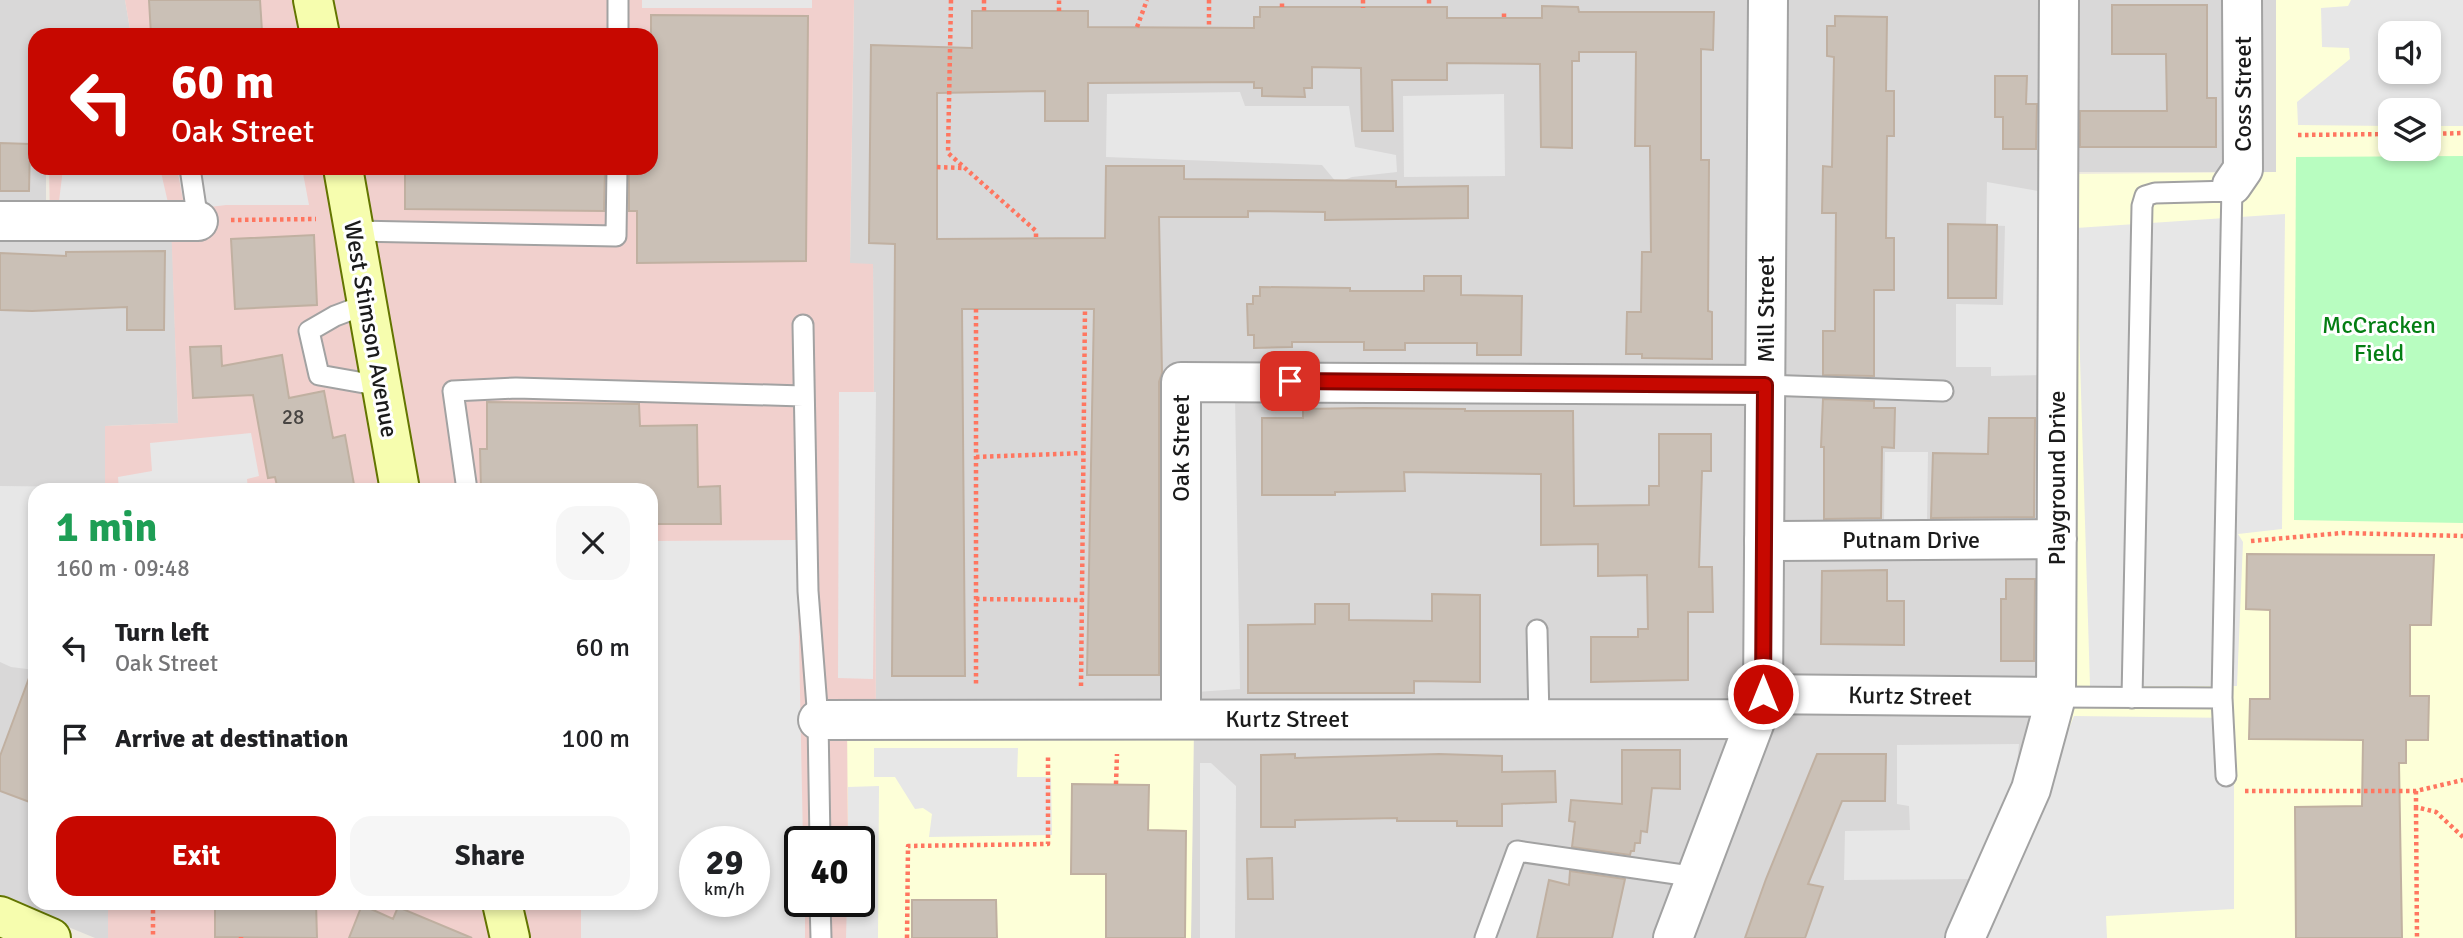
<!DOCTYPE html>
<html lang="en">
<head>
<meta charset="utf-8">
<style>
	body { margin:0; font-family:Signika,sans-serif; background:#f6f6f6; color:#202124; height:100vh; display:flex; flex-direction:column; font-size:26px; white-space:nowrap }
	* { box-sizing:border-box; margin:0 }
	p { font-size:23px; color:#757577 }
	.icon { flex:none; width:38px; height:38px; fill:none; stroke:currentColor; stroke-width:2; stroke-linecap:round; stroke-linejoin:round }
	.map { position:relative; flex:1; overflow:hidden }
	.details { position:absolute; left:28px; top:483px; width:630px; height:427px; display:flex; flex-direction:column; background:#fff; border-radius:21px; box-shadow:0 4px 10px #0003 }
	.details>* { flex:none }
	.top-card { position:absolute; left:28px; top:28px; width:630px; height:147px; border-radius:21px; box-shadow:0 4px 10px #0003; background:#c70800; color:#fff; overflow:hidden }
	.controls { position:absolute; left:2378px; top:21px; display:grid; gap:14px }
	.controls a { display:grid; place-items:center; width:63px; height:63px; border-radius:14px; background:#fff; box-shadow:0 4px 10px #0003; font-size:35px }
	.speed { position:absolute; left:679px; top:826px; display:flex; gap:14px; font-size:35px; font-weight:700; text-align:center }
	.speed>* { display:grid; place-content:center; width:91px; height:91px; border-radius:50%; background:#fff; box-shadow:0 4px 10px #0003; line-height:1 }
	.speed small { font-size:18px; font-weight:400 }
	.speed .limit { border:4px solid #111; border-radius:10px; background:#fff; color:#111 }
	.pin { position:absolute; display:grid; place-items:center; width:60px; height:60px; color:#fff; margin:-30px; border-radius:14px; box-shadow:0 4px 10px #0006 }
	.me { position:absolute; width:77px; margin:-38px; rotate:0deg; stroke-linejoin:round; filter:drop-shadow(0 0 5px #0008) }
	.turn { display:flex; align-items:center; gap:24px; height:147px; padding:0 28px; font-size:32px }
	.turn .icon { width:91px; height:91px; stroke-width:2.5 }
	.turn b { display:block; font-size:49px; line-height:60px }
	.round { display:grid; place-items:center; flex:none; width:74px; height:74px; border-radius:21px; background:#f6f6f6 }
	.head { display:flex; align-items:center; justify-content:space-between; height:119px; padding:0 28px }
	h1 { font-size:42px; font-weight:700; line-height:52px; color:#1e9e55 }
	.cta { display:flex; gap:14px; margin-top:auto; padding:14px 28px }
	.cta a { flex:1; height:80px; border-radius:21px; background:#c70800; color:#fff; font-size:28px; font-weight:700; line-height:80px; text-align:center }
	.cta a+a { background:#f6f6f6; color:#202124 }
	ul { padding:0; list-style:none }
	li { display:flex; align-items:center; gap:21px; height:91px; padding:0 28px }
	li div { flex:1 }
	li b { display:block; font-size:26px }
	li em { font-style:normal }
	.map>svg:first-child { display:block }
</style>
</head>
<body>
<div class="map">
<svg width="2463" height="938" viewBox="0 0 2463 938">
	<rect width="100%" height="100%" fill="#eeeae0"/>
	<path fill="#d9d8d8" d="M0 0H125L131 35H35V168H46V237L172 235 178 423 105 426V490H35V903H108V938H95L0 899Z
		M854 0H2276V172H2058L2056 697 1965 938H1191L1194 719H876L873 265 850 264Z"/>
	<path fill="#f1d0cd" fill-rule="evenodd" d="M125 0H854L850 263 873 264 876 719 1191 938H108V903H651V490H105V426L178 423 171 221H50L49 168H651V35H131ZM695 842H754V901H695ZM800 842H859V901H800Z"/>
	<path fill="#fdffd8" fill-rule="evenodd" d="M2276 0H2463V938H1972L2032 801 2072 174 2276 172ZM2390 33H2429V72H2390ZM2390 110H2429V149H2390Z
		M1194 719 1191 938H848L859 901V842H848L847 720Z"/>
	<path fill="#b8fdc0" d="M2463 156V523L2294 520 2296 157Z"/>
	<path fill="#e7e7e7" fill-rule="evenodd" d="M642 0H812V8H642Z
		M2351 0H2463V126H2429V110H2390V126L2298 125 2297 102 2350 59 2349 48 2322 47 2321 8 2348 6ZM2390 33H2429V72H2390Z
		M1240 92 1245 106H1349L1355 147 1396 155 1397 172 1352 177 1337 183 1322 165 1106 157 1107 94Z
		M1504 94 1505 176 1404 177 1403 96Z
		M63 168H160L169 207 58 210Z
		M177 168H302L309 205H226L185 210Z
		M1987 182 2044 192 2045 375 1991 376V367H1956V304L2003 305 2005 226 1986 225Z
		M2285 214 2282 529 2238 534 2243 542 2237 686H2090L2076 228Z
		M839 392H876L873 679 838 678Z
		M1235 396 1240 689 1196 692 1195 399Z
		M251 433 259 476 247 479 248 490H119L118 477 152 471 150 443Z
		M1885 452H1928L1927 522 1884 521Z
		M0 486 93 487V490H35V670L11 667 0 662Z
		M797 540 803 842H800V901H805V938H581V903H651V541ZM695 842H754V901H695Z
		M2074 716 2234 718V909L2106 916 2107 938H1985Z
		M2019 744 2014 796 1976 879 1844 880 1845 831 1910 830 1909 806 1897 804V745Z
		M874 748H1018L1017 777H1051L1052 835 929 837 932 814 923 808 915 809 895 777H874Z
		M1200 763H1211L1236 786 1235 938H1200Z
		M879 786 878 938H846L847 901H859V842H848V787Z"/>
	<path fill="#cac0b6" stroke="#c0b0a1" stroke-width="2" d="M149 0H260L262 31 215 35H151Z
		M2112 5H2207V98H2216V147H2080V111H2167L2166 54H2112Z
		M1542 6 1578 7 1579 12H1714L1713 50 1701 49V160H1709L1708 311 1712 312V359L1642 358V354H1626L1627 312H1641L1642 252H1651L1650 146H1635L1636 52H1579V61H1572V148L1541 147 1540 64 1447 63V80H1392L1393 131H1362L1361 68 1312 67V88H1304L1305 97 1262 96V88H1254V82L1088 83V121H1045V91L937 93V239L1105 238 1106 166H1184V179L1396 181V187L1468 186V218L1325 220V212L1248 211V217H1159L1162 373 1159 382V675H1087L1094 309H962L965 676H892L895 244 869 243 871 45 972 48V11H1088V27L1254 28V17H1260V7H1447V18H1542Z
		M651 15 808 16 806 261 637 263V211H629V168H651Z
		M1835 16 1887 17 1886 91H1894V136H1887L1886 238H1894V290H1874V376L1823 375V331H1835L1836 213H1822L1823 166 1832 167 1834 57 1827 56V26H1835Z
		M1995 76H2027L2026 104H2037L2036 149H2003V117H1995Z
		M0 143 30 144 29 191H0Z
		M405 168H605L604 211 405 209Z
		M1948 224 1997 225 1996 298H1948Z
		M314 235 317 305 235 309 231 239Z
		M165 251 164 330H127V307L32 311 0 310V253L66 256V252Z
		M1424 276H1461V295L1522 296 1521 355H1477V343H1405V350H1364V342H1292V347L1254 348V335H1248L1247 304H1253V296H1260V287L1350 288V291H1424Z
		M221 346 222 366 282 355 289 398 324 391 333 438 345 435 355 490H278L275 477 268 478 253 395 193 398 190 347Z
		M1823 399 1874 401V408H1895L1894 448 1882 447 1881 518 1824 519V447H1821Z
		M487 402 639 404 640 426 697 425 698 487 720 486 721 524H651V490H481L480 449H487Z
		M1364 408 1465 409V411H1573L1574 506 1649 505V486H1659V434H1711V471H1702L1699 567H1712L1713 612H1688V680L1591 682V637H1638V629H1648L1647 575 1598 576V544L1541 545V474L1404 472 1405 491 1335 492V495H1262V418H1303V409Z
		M1989 418H2035L2034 517 1931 518 1933 453 1988 454Z
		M2247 554 2434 555 2431 625H2410V696H2429L2428 740H2406V763H2399L2402 938H2296L2295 807 2362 806 2363 740 2249 739 2250 699H2270V610L2246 609Z
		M1887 570V601H1904V645L1821 644 1822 571Z
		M2006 579H2035L2034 661H2001V599H2006Z
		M1432 594 1480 595V682L1414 681V693H1248V625L1315 624V604H1349V620L1432 621Z
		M32 670H35V804L0 791V756Z
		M1622 750H1680V789L1652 788 1647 832 1641 831 1640 843H1635L1634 851H1631L1630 855 1572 847 1575 822 1569 821 1571 800 1622 804Z
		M1295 754V758L1439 754 1502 756V772L1555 771 1556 802 1502 804V826H1457V821H1397V818L1295 820V827H1261V755Z
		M1817 754H1886L1885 801H1842L1808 884 1823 887 1805 938H1745L1766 879Z
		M1072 784 1149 785 1148 830 1186 831 1185 938H1106V874H1071Z
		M1272 858 1273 899H1248L1247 859Z
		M1570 871 1625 879 1612 938H1537L1549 880 1569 885Z
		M912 900H996L997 938H912Z
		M215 903H316L317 938 215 937Z
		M362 905 393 919 398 907 472 938H349Z"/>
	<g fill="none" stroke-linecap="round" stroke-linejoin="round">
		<defs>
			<path id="service" d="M618 35V0
				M190 168 198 221
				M354 231 616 236 617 168
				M367 304 335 316 309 331 319 375 381 386
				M803 325 808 591 818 720 820 842
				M1765 385 1943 391
				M467 490 453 391 516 388 803 396
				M1537 630 1539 719
				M2056 697 2222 698 2232 185
				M2132 698 2142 206 2145 196 2155 193 2232 191
				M2222 698 2226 776
				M820 901 821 938
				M1485 938 1517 851 1697 877"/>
			<path id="minor" d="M2232 185 2243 169 2242 0
				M0 221H198
				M1764 541 2057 539
				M1763 694 2056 697
				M1181 719V382L1765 385
				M818 720 1756 719
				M1965 938 2031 789 2056 697 2059 0"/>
			<path id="tertiary" d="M1673 938 1756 719 1763 694 1768 0"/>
			<path id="secondary" d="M313 0 320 35
				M343 168 400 490
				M502 903 510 938
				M0 916 51 938"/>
		</defs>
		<use href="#service" stroke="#a2a2a2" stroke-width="23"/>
		<use href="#minor" stroke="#a2a2a2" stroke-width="42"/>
		<use href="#tertiary" stroke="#a2a2a2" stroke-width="42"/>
		<use href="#secondary" stroke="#637500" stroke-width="42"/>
		<path stroke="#ff7660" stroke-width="4.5" stroke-dasharray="3.5 3.5" stroke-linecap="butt" d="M951 0 948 153 1036 231V238
			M984 0V11
			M1209 0V28
			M1363 0V8
			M1429 0V7
			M1282 7V0
			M1059 11V0
			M1504 17V11
			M1137 27 1147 0
			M2429 134 2463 133
			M2298 135 2390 134
			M937 167 964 168
			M231 220 316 219
			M976 309V686
			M976 457 1084 453
			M2251 541 2342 533 2463 536
			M976 599 1083 600
			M1081 686 1085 309
			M1116 784 1117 754
			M2245 791H2416L2463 780
			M2416 791V807L2436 812 2463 837
			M2416 807 2417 938
			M153 903V938
			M241 937V938
			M907 938 908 846 1048 844V754"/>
		<use href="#service" stroke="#fff" stroke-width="19"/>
		<use href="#minor" stroke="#fff" stroke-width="38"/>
		<use href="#tertiary" stroke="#fff" stroke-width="38"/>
		<use href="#secondary" stroke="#f6fdae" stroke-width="38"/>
	</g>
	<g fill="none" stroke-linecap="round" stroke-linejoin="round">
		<defs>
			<path id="route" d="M1290 381 1765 385 1763 694"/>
		</defs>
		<use href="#route" stroke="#810500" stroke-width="18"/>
		<use href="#route" stroke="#c70800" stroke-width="12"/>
	</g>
	<g text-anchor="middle" stroke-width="6" stroke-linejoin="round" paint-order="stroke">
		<g font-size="21" fill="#474442">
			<text x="293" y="424">28</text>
		</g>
		<g font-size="24" fill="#1b1b1b" stroke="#fff">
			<text transform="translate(2243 94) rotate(-90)" y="8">Coss Street</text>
			<text transform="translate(1766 309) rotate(-90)" y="8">Mill Street</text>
			<text transform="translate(371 329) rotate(80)" y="8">West Stimson Avenue</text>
			<text transform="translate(1181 448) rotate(-90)" y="8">Oak Street</text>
			<text transform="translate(2057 478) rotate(-90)" y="8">Playground Drive</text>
			<text x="1911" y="548">Putnam Drive</text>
			<text transform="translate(1910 696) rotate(1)" y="8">Kurtz Street</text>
			<text x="1287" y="727">Kurtz Street</text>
		</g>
		<g font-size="24" fill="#047e13" stroke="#fff">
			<text x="2379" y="333">McCracken<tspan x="2379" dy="28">Field</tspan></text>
		</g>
	</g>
</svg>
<div class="controls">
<a><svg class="icon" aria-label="sound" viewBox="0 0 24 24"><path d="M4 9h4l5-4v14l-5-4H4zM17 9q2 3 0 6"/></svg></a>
<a><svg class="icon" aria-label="layers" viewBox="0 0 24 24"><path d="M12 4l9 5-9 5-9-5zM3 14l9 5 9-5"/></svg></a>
</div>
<div class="speed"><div>29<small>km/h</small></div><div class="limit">40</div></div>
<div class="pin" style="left:1290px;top:381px;background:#d93025"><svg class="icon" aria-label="arrive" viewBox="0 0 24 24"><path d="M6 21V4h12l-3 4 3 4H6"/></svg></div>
<svg class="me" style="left:1763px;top:694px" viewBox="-20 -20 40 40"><circle r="17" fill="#c70800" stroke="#fff" stroke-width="3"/><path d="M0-11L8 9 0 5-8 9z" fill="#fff"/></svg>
<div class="top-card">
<div class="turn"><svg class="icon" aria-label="left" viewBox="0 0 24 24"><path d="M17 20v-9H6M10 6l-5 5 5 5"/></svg><div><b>60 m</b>Oak Street</div></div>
</div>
<section class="details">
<div class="head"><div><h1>1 min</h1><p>160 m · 09:48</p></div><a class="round"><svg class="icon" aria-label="close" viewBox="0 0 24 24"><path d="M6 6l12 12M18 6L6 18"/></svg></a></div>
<ul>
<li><svg class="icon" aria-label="left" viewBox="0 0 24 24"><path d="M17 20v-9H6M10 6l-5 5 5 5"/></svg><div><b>Turn left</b><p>Oak Street</p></div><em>60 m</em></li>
<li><svg class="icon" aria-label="arrive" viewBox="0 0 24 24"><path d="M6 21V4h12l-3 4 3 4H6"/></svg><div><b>Arrive at destination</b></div><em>100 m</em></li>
</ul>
<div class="cta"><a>Exit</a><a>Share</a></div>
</section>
</div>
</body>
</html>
